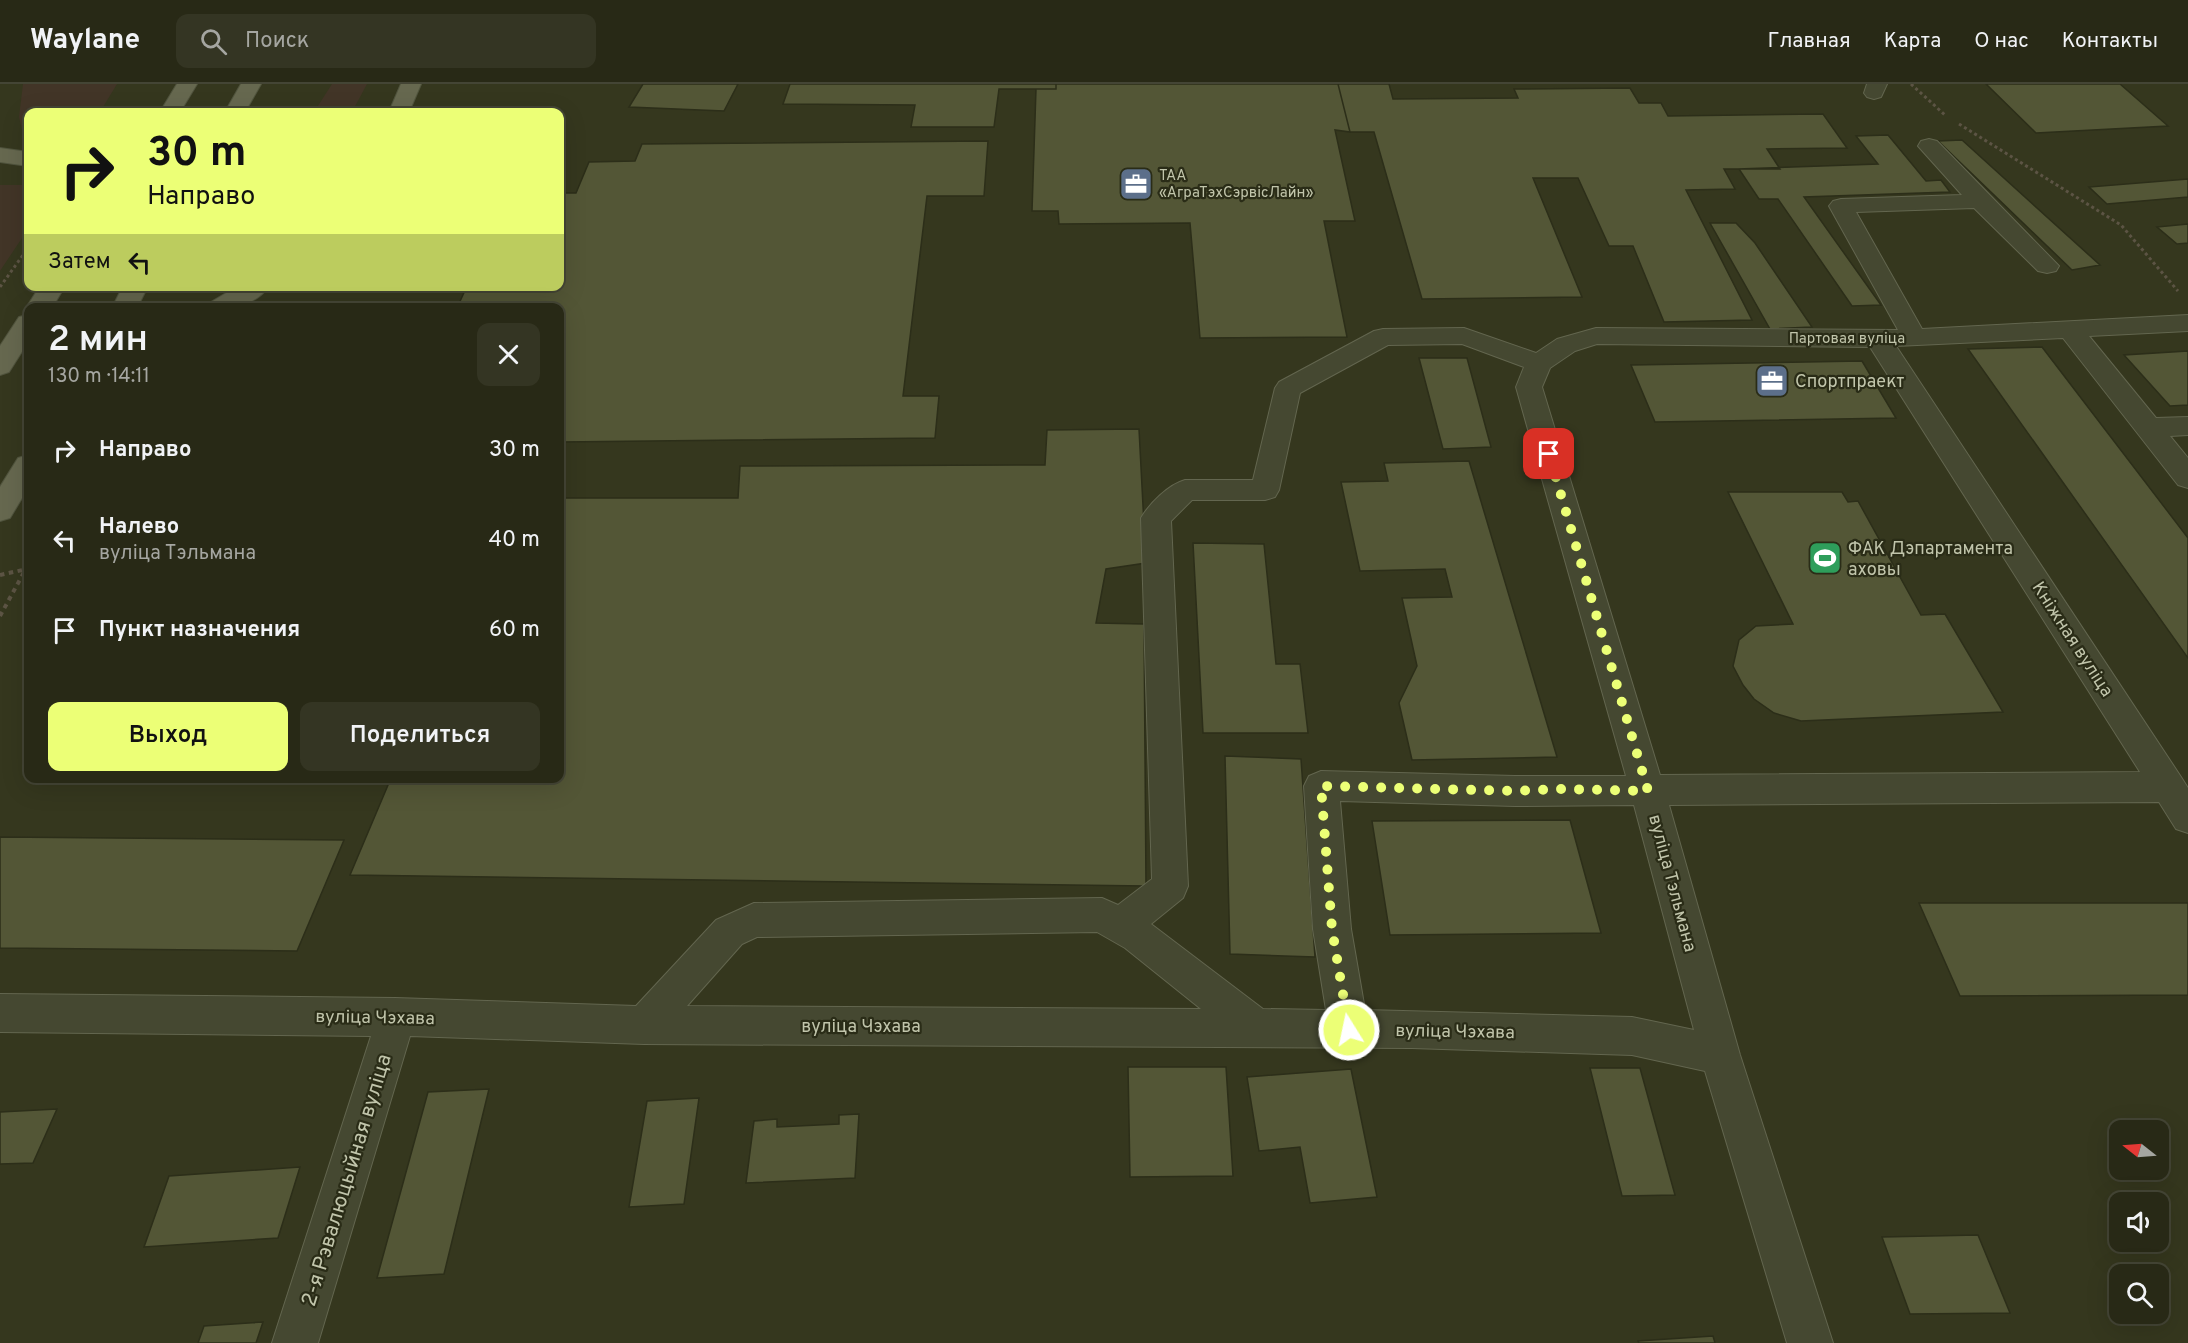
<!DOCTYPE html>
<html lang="ru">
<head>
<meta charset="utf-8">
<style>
	body { margin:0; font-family:Overpass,sans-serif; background:#343523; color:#f1f3f6; height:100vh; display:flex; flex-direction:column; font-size:22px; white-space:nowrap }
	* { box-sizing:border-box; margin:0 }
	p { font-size:20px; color:#a5a6a1 }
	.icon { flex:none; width:33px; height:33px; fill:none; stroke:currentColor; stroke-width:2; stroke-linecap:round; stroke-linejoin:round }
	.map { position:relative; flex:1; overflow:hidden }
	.panel { position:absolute; left:24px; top:219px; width:540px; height:480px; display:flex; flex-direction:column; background:#282916; border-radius:12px; box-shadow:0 6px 24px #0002,0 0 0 2px #444535 }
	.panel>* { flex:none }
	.top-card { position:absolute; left:24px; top:24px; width:540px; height:183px; border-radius:12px; box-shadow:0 6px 24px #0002,0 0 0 2px #444535; background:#ecff76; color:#111; overflow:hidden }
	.needle { width:39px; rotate:287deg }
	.fabs { position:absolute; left:2109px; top:1036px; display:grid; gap:12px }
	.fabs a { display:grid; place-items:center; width:60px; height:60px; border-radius:12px; background:#282916; box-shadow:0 6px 24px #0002,0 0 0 2px #444535; font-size:30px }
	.pin { position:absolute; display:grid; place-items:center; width:51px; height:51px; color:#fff; margin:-26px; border-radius:12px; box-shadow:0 3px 9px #0006 }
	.me { position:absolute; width:66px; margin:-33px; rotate:350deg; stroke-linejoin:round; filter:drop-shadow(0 0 4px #0008) }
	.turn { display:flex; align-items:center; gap:21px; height:126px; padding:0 24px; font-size:27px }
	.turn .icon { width:78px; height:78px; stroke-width:2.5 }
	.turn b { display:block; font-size:42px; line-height:51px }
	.then { display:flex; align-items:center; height:57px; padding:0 24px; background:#0003; gap:12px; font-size:22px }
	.round { display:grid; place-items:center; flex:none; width:63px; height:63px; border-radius:12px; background:#343523 }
	.head { display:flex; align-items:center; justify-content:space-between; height:102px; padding:0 24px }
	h1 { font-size:36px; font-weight:600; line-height:45px }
	.action { display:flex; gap:12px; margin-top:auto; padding:12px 24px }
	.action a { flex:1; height:69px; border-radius:12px; background:#ecff76; color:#111; font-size:24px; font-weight:600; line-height:69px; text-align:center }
	.action a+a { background:#343523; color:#f1f3f6 }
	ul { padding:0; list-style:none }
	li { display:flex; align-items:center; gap:18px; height:90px; padding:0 24px }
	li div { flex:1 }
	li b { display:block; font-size:22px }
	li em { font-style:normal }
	header { display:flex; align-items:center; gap:36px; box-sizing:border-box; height:84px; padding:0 30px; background:#282916; border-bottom:2px solid #444535 }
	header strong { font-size:28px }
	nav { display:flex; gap:33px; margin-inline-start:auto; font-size:21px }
	.search { width:420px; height:54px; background:#343523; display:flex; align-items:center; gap:15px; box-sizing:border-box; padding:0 21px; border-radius:12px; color:#a5a6a1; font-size:22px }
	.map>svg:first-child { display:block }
</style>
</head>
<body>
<header>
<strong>Waylane</strong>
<div class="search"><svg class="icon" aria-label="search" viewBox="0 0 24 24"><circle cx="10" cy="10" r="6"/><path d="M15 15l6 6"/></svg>Поиск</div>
<nav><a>Главная</a><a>Карта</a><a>О нас</a><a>Контакты</a></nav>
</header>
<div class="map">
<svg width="2188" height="1259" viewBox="0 0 2188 1259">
	<rect width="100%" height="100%" fill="#35371e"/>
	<path fill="#423527" d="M23 0H117L100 28H28V49L22 46 19 33Z
		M332 0H367L352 28H314Z
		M0 101H28V145L0 187Z"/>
	<path fill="#535636" stroke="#2c2e19" stroke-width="1.5" d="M643 0H738L724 27 629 23Z
		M790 0H1056V5H999L994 43H911L915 21 783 20Z
		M1056 0H1338L1350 48 1335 46 1355 137H1324L1347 253 1200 254 1190 139 1059 140 1058 127H1032L1036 5H1056Z
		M1338 0H1389L1393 15 1518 14 1514 5 1630 4 1639 19H1661L1668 32 1823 30 1847 64 1767 65 1780 85H1724L1735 105 1686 106 1752 236 1664 238 1633 162H1609L1578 94H1533L1582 213 1422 215 1374 48H1350Z
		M1986 0H2120L2168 42 2036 49Z
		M1888 51 1926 97 1941 96 1950 108 1804 113 1881 221 1852 222 1778 115H1759L1739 85 1878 80 1856 52Z
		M1962 56 2100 181 2072 186 1938 57Z
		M988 57 984 112H927L903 312H939L935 354 560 358V224H457L467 202H560V109H576L589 78 635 77 642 60Z
		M2188 95V113L2107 120 2089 103Z
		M1710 139H1736L1755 159 1812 243 1770 245Z
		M2188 140V159L2177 160 2157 143Z
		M2042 263 2188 454V574L1968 265Z
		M2188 267V321L2170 322 2124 271Z
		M1419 274H1467L1491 363 1443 365Z
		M1862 277 1896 334 1655 338 1631 281Z
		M1139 345 1146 479 1106 485 1096 539 1144 540 1146 802 350 791 391 694H560V414H738L740 382 1045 381 1047 346Z
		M1469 377 1557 673 1412 676 1399 619 1417 582 1402 514 1452 513 1445 485 1360 487 1341 398 1388 397 1384 379Z
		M1728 408H1842L1848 418 1858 417 1921 531 1945 530 2003 628 1801 637 1774 629 1754 615 1743 601 1733 582 1739 556 1756 542 1793 540Z
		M1193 459 1264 460 1276 580H1300L1308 649H1203Z
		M1225 672 1301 675 1315 873 1230 870Z
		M1570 736 1601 849 1390 851 1372 737Z
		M0 753 344 756 297 867 0 864Z
		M1919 819H2188V911L1960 912Z
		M1128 983H1226L1233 1092 1130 1093Z
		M1590 984H1640L1675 1111 1622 1112Z
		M1351 985 1377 1113 1310 1119 1300 1063 1259 1067 1247 993Z
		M489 1005 444 1190 377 1194 428 1008Z
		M699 1014 684 1120 629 1123 647 1017Z
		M57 1025 33 1079 0 1080V1028Z
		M859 1030 855 1094 746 1099 754 1037 777 1035V1043L839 1040V1031Z
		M300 1083 278 1154 144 1163 169 1092Z
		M1978 1151 2010 1229 1910 1230 1882 1153Z
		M263 1238 256 1259H198L204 1242Z
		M1713 1252 1715 1259H1639L1638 1257Z"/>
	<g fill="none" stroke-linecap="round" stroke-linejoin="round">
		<defs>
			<path id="minor" d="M1867 0H1887L1881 13 1874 15 1867 13 1864 9Z
				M1929 55 1937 57 2059 182 2056 187 2047 189 2038 187 1974 124 1856 128 1922 245 2188 231V247L2089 252 2156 334 2188 333V351L2170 352 2188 374V404L2178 401 2063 254 1896 262 2181 693 2188 704V749L2176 745 2159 718 1669 721 1740 971 1833 1259H1787L1705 987 1632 971 1412 964 644 960 410 952 318 1259H272L371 952 0 948V910L395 914 636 922 716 836 754 819 1102 814 1118 821 1152 795 1141 434C1150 419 1168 401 1185 396H1253L1275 304 1279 298 1374 247 1383 245 1464 244 1536 269 1557 255 1596 244 1898 246 1829 122 1833 117 1841 115 1962 111 1918 62 1921 57ZM1462 260 1524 283 1516 303 1626 692H1515L1321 687 1309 692 1304 702 1313 845 1326 926 1263 925 1151 840 1183 814 1188 802 1171 437 1192 416H1265L1275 413 1279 406 1300 309 1388 261ZM1597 260 1870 263 2140 688 1660 691 1542 303 1550 284 1575 267ZM1340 717 1515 722 1634 721 1694 946 1632 933 1365 926 1351 845ZM1097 848 1125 864 1201 925 687 922 742 860 757 853Z"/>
			<path id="major" d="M177 0H197L180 28H160Z
				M241 0H261L245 28H225Z
				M401 0H421L409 28H389Z
				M0 64 28 68V82L0 78Z
				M40 202H65L52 224H28V227L26 224Z
				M123 202H148L137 224H112Z
				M238 202H269C255 223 230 224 208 224L211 218Z
				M28 231V258L9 288 0 291V262L19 233Z
				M28 371V404L10 434 0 437V403L18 374Z"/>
		</defs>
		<use href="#minor" stroke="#63664f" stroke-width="2"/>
		<use href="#major" stroke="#51543e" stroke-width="2"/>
		<path stroke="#5c5444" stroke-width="3" stroke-dasharray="3 3" stroke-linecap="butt" d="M1911 0 1945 31
			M1959 40 2121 141 2178 207
			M0 203 28 164"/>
		<path stroke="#5c5444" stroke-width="4" stroke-dasharray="4.5 4.5" stroke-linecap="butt" d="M0 491 27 485
			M0 532 28 481"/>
		<use href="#minor" fill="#454831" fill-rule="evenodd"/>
		<use href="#major" fill="#66684f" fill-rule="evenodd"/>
	</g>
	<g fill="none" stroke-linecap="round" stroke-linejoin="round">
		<path stroke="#ecff76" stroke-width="10" stroke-dasharray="0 18" d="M1349 946 1332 845 1321 702 1515 707 1562 705 1648 707 1549 370"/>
	</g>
	<defs>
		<symbol id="office-square" viewBox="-11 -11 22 22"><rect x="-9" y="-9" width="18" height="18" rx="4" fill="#5c6f8a" stroke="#2a2c17"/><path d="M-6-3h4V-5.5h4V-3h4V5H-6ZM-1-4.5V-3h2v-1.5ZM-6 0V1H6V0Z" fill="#fff"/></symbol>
		<symbol id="stadium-square" viewBox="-11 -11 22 22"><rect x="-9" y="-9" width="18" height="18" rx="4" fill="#2e9e5b" stroke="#2a2c17"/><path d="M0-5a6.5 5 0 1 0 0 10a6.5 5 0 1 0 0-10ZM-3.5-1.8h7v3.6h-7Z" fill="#fff"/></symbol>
	</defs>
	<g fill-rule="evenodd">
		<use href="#office-square" x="1117" y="81" width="38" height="38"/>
		<use href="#office-square" x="1753" y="278" width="38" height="38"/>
		<use href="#stadium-square" x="1806" y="455" width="38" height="38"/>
	</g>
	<g text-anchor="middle" stroke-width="4.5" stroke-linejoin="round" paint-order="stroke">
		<g font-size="15" fill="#c1c5ab" stroke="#2a2c17" text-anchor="start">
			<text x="1159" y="96">ТАА<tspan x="1159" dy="17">«АграТэхСэрвісЛайн»</tspan></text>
		</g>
		<g font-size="15" fill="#c1c5ab" stroke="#2a2c17">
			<text x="1847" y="259">Партовая вуліца</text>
		</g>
		<g font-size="18" fill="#c1c5ab" stroke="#2a2c17" text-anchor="start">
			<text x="1795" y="303">Спортпраект</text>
			<text x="1848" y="470">ФАК Дэпартамента<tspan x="1848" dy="21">аховы</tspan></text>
		</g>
		<g font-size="18" fill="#c1c5ab" stroke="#2a2c17">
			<text transform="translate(2073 555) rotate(57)" y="6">Кніжная вуліца</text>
			<text transform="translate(1673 799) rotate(75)" y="6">вуліца Тэльмана</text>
			<text transform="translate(375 933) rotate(1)" y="6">вуліца Чэхава</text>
			<text x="861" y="948">вуліца Чэхава</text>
			<text transform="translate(1455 947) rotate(1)" y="6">вуліца Чэхава</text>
		</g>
		<g font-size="21" fill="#c1c5ab" stroke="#2a2c17">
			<text transform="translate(346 1096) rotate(-73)" y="7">2-я Рэвалюцыйная вуліца</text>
		</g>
	</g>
</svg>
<div class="fabs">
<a><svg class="needle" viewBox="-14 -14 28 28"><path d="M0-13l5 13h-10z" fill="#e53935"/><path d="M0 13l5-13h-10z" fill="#a5a6a1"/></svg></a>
<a><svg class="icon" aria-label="sound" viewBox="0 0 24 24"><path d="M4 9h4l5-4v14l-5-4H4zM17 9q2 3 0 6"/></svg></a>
<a><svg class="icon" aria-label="search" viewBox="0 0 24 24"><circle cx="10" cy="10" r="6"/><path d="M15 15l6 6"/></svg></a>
</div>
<div class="pin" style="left:1549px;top:370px;background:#d93025"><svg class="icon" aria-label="arrive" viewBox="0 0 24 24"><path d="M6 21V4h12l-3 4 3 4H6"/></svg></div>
<svg class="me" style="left:1349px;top:946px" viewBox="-20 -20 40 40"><circle r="17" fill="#ecff76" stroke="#fff" stroke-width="3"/><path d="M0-11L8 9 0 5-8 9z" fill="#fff"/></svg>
<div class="top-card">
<div class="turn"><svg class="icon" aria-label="right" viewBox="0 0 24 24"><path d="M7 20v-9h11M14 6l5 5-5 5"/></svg><div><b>30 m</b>Направо</div></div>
<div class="then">Затем<svg class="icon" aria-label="left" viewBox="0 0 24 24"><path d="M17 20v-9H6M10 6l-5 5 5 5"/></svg></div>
</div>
<section class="panel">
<div class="head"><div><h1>2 мин</h1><p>130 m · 14:11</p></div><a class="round"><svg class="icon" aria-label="close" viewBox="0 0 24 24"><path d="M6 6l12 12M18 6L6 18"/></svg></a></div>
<ul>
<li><svg class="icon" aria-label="right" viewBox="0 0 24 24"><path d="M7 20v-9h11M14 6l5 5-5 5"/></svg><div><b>Направо</b></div><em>30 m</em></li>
<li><svg class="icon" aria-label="left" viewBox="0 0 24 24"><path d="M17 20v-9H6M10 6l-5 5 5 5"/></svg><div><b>Налево</b><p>вуліца Тэльмана</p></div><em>40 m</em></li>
<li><svg class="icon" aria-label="arrive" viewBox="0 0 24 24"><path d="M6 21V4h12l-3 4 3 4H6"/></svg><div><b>Пункт назначения</b></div><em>60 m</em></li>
</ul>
<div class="action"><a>Выход</a><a>Поделиться</a></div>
</section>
</div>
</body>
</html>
